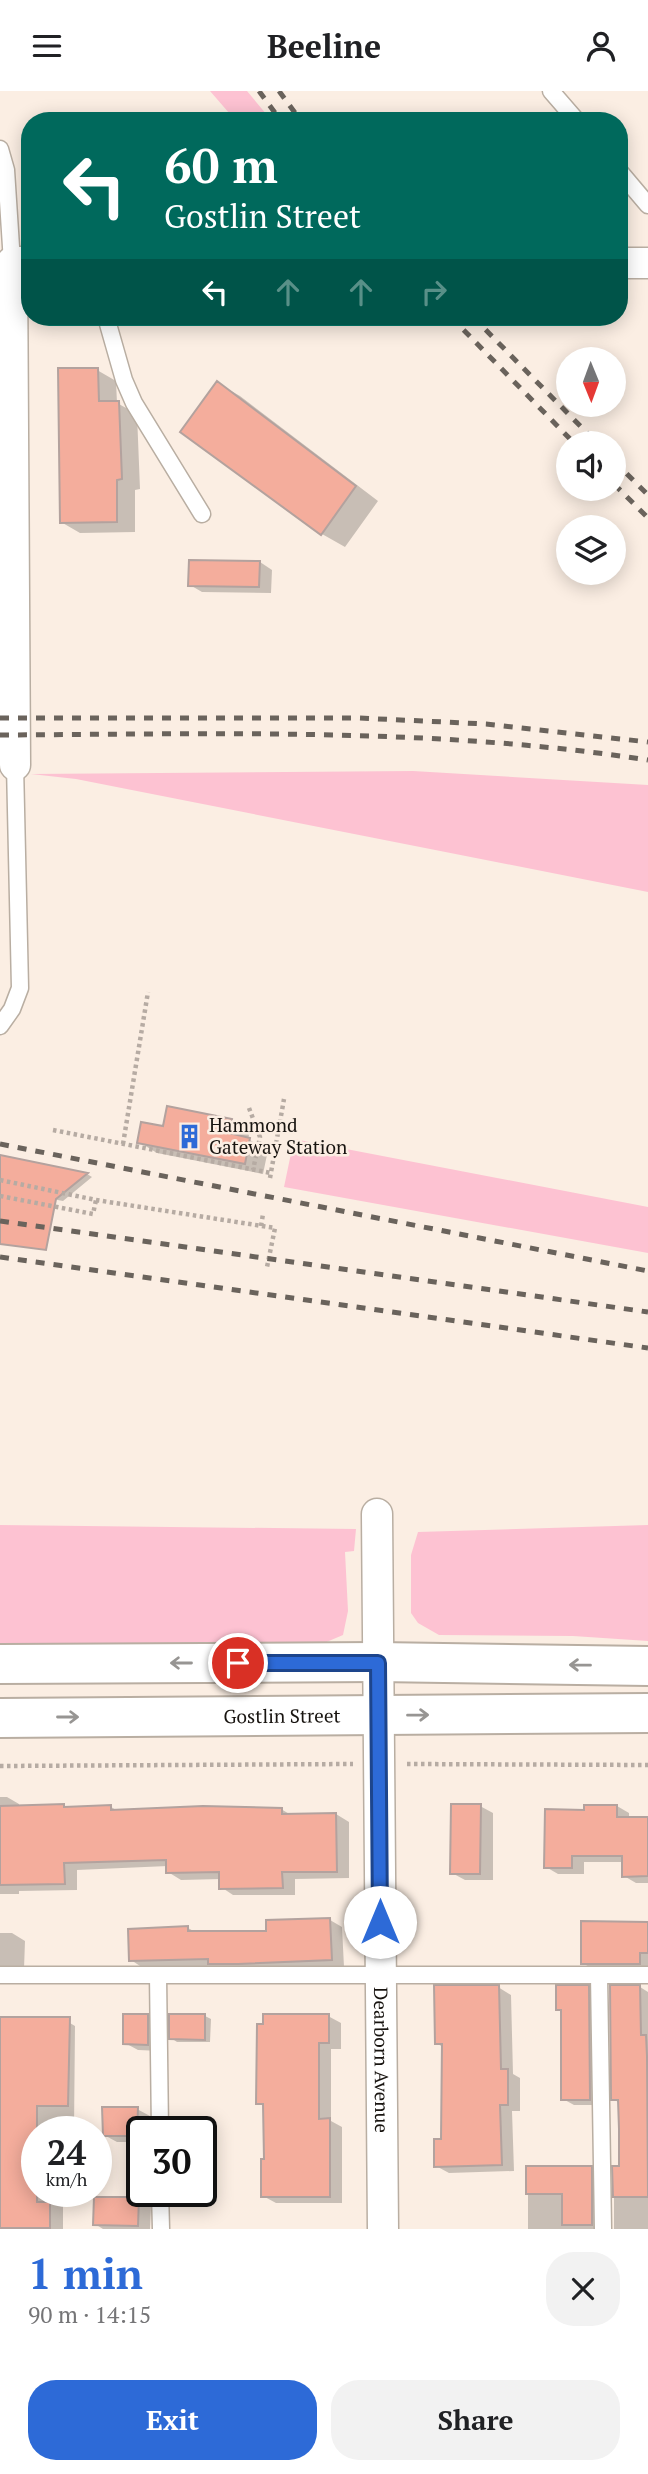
<!DOCTYPE html>
<html lang="en">
<head>
<meta charset="utf-8">
<style>
	body { margin:0; font-family:"PT Serif",serif; background:#f2f2f2; color:#202124; height:100vh; display:flex; flex-direction:column; font-size:26px; white-space:nowrap }
	* { box-sizing:border-box; margin:0 }
	p { font-size:23px; color:#757577 }
	.icon { flex:none; width:38px; height:38px; fill:none; stroke:currentColor; stroke-width:2; stroke-linecap:round; stroke-linejoin:round }
	.map { position:relative; height:2138px; overflow:hidden }
	.sheet { display:flex; flex-direction:column; background:#fff; flex:1 }
	.sheet>* { flex:none }
	.banner { position:absolute; left:21px; top:21px; width:607px; height:214px; border-radius:28px; box-shadow:0 4px 18px #0003; background:#00695c; color:#fff; overflow:hidden }
	.needle { width:46px; rotate:179deg }
	.controls { position:absolute; left:556px; top:256px; display:grid; gap:14px }
	.controls a { display:grid; place-items:center; width:70px; height:70px; border-radius:50%; background:#fff; box-shadow:0 4px 18px #0003; font-size:35px }
	.speed { position:absolute; left:21px; top:2025px; display:flex; gap:14px; font-size:35px; font-weight:700; text-align:center }
	.speed>* { display:grid; place-content:center; width:91px; height:91px; border-radius:50%; background:#fff; box-shadow:0 4px 18px #0003; line-height:1 }
	.speed small { font-size:18px; font-weight:400 }
	.speed .limit { border:4px solid #111; border-radius:10px; background:#fff; color:#111 }
	.pin { position:absolute; display:grid; place-items:center; width:60px; height:60px; color:#fff; margin:-30px; border:4px solid #fff; border-radius:50%; box-shadow:0 2px 7px #0007 }
	.me { position:absolute; width:77px; margin:-38px; rotate:0deg; stroke-linejoin:round; filter:drop-shadow(0 0 5px #0008) }
	.turn { display:flex; align-items:center; gap:24px; height:147px; padding:0 28px; font-size:32px }
	.turn .icon { width:91px; height:91px; stroke-width:2.5 }
	.turn b { display:block; font-size:49px; line-height:60px }
	.lanes { display:flex; align-items:center; height:66px; padding:0 28px; background:#0003; justify-content:center; gap:35px; direction:ltr }
	.lanes .off { opacity:.35 }
	.round { display:grid; place-items:center; flex:none; width:74px; height:74px; border-radius:28px; background:#f2f2f2 }
	.summary { display:flex; align-items:center; justify-content:space-between; height:119px; padding:0 28px }
	h1 { font-size:42px; font-weight:700; line-height:52px; color:#2d6ad7 }
	.button { display:flex; gap:14px; margin-top:auto; padding:14px 28px }
	.button a { flex:1; height:80px; border-radius:28px; background:#2d6ad7; color:#fff; font-size:28px; font-weight:700; line-height:80px; text-align:center }
	.button a+a { background:#f2f2f2; color:#202124 }
	header { display:flex; justify-content:space-between; align-items:center; height:91px; padding:0 28px; background:#fff; font-size:32px; font-weight:700 }
	.map>svg:first-child { display:block }
</style>
</head>
<body>
<header><svg class="icon" aria-label="menu" viewBox="0 0 24 24"><path d="M4 6h16M4 12h16M4 18h16"/></svg>Beeline<svg class="icon" aria-label="person" viewBox="0 0 24 24"><circle cx="12" cy="8" r="4"/><path d="M4 21q1-7 8-7t8 7"/></svg></header>
<div class="map">
<svg width="648" height="2138" viewBox="0 0 648 2138">
	<rect width="100%" height="100%" fill="#fbeee3"/>
	<path fill="#fdc2d2" d="M210 0H247L272 30H236Z
		M413 680 648 694V801L76 688 31 683Z
		M294 1048 648 1116V1162L284 1096Z
		M0 1434 356 1438 354 1460 345 1461 348 1520 343 1544 317 1555 0 1553Z
		M648 1434V1550L573 1545 439 1544 418 1532 411 1522V1464L418 1441Z"/>
	<path fill="#0003" d="M97 279 116 290 117 312 137 323 140 398 135 399V441L80 442 61 431Z
		M217 292 240 305 378 410 345 456 322 443Z
		M260 471 272 479 271 502 202 501 190 494Z
		M231 1029 250 1040 248 1048 268 1059 263 1083 157 1062 139 1051 165 1037Z
		M0 1066 87 1083 92 1086 63 1110 0 1098Z
		M0 1706H7L19 1713V1716H111L118 1720 281 1718 291 1724 336 1723 349 1731V1787L295 1788V1804H233L221 1796V1788L181 1789 168 1781V1775L77 1779V1799L19 1800V1803H0Z
		M480 1715 493 1722V1789H465L452 1782Z
		M617 1715 629 1722V1728H648V1792H636L624 1785V1771H584V1783H558L546 1776 586 1720Z
		M330 1829 342 1836 344 1876 222 1879 214 1875 143 1877 131 1869 188 1837 197 1842H268Z
		M648 1833V1880H595L583 1872Z
		M0 1842H12L25 1850 24 1878H0Z
		M498 1896 511 1904 513 1983 520 1987V2020H512L514 2080 449 2082 436 2075 443 2050V1956L436 1952Z
		M588 1896 599 1902 600 2014H574L563 2008V1921L557 1918Z
		M640 1896 648 1901V2138H614V2077L621 2076 620 2012 613 2008Z
		M148 1925 160 1932 161 1960 138 1959 125 1952Z
		M205 1925 211 1928 210 1951H177L171 1947Z
		M328 1925 341 1932V1958H331V2030L342 2036V2112H276L263 2105 266 2070 265 2015 258 2012Z
		M0 1928H63L75 1935 74 2040H37V2100H63V2138H0Z
		M137 2018 150 2025V2040H142V2077L130 2073V2051H117L104 2044Z
		M528 2077H591L603 2083 604 2138H528Z
		M138 2108 151 2115 150 2138H103L95 2133Z"/>
	<path fill="#f4ad9c" stroke="#b3a29e" stroke-width="2" d="M58 277H98L99 310H119L122 388 117 389V431L60 432Z
		M217 290 356 395 321 444 180 341Z
		M189 469 260 470 259 496 188 495Z
		M167 1015 232 1028 229 1042 250 1047 245 1073 137 1052 141 1031 163 1035Z
		M0 1064 88 1082 56 1108 46 1159 0 1153Z
		M64 1713V1716L111 1714V1719L203 1715 282 1717V1723L336 1722 337 1781H282L283 1797 219 1798V1781L166 1782V1769L64 1772 65 1793 0 1794V1715Z
		M451 1713H481L480 1783H450Z
		M584 1714H617V1726H648V1785L622 1786V1765H572V1777H544L545 1718 584 1719Z
		M330 1827 332 1869 238 1873H208V1868L129 1870 128 1838 188 1835V1840H266V1829Z
		M581 1830 648 1831V1862H640V1873H581Z
		M434 1894H499L501 1978H508V2014H500L502 2074 434 2076V2048H441L442 1953H435Z
		M556 1894H589L590 2009H561V1919H556Z
		M610 1894H640L641 1944H646L647 1965 648 2106H613L612 2075H619V2038L618 2009H611Z
		M123 1923H148V1954L123 1953Z
		M169 1923H205V1949L169 1948Z
		M263 1923H329V1952H319V2028L330 2027V2106H261V2068H264L263 2013H256L257 1933H263Z
		M0 1926H70L68 2015H37V2111H50V2137H0Z
		M102 2016H138L137 2045H103Z
		M526 2075H592V2134H562V2103H526Z
		M94 2106H139L138 2135 93 2134Z"/>
	<g fill="none" stroke-linecap="round" stroke-linejoin="round">
		<defs>
			<path id="lane" d="M551 0 577 30
				M0 58 6 79 12 171 6 172
				M620 81 648 114
				M106 226 124 289 134 312 202 423
				M0 935 12 918 20 897 15 674
				M0 1884H648
				M158 1884 160 2040
				M599 1884 603 2138
				M160 2100 161 2138"/>
			<g id="street">
				<path d="M620 172H648"/>
				<path d="M15 674 12 171H30"/>
				<path id="s1" d="M377 1423 383 2138"/>
			</g>
			<g id="secondary">
				<path d="M0 1573 378 1571 648 1575"/>
				<path id="s2" d="M0 1627 648 1622"/>
			</g>
		</defs>
		<use href="#lane" stroke="#b9aea2" stroke-width="19"/>
		<use href="#street" stroke="#b9aea2" stroke-width="33"/>
		<use href="#secondary" stroke="#b9aea2" stroke-width="42"/>
		<path stroke="#b6aba3" stroke-width="4.5" stroke-dasharray="3.5 3.5" stroke-linecap="butt" d="M249 1017 260 1046 253 1079
			M53 1039 271 1082
			M123 1053 148 901
			M270 1087 284 1008
			M0 1089 96 1109 275 1137 267 1176
			M0 1105 93 1123 96 1109
			M261 1135 263 1123
			M407 1673 648 1674
			M0 1675 353 1673"/>
		<use href="#lane" stroke="#fff" stroke-width="16"/>
		<use href="#street" stroke="#fff" stroke-width="30"/>
		<use href="#secondary" stroke="#fff" stroke-width="38"/>
		<path stroke="#6a635c" stroke-width="5" stroke-dasharray="9 9" stroke-linecap="butt" d="M259 0 281 30
			M279 0 301 30
			M451 226 574 352
			M473 226 597 352
			M614 370 648 404
			M614 393 648 427
			M0 627H359L486 633 648 651
			M0 644C216 643 434 636 648 669
			M0 1053 648 1180
			M0 1130 648 1221
			M0 1166 648 1257"/>
	</g>
	<defs><path id="oneway-shaft" d="M-6 0H5M1.5-3L5.5 0L1.5 3" fill="none" stroke-width="1.6" stroke-linecap="round" stroke-linejoin="round" transform="scale(1.75)"/></defs>
	<g stroke="#979593">
		<use href="#oneway-shaft" transform="translate(181 1572) rotate(180)"/>
		<use href="#oneway-shaft" transform="translate(580 1574) rotate(-179)"/>
		<use href="#oneway-shaft" transform="translate(418 1624) rotate(-1)"/>
		<use href="#oneway-shaft" transform="translate(68 1626)"/>
	</g>
	<g fill="none" stroke-linecap="round" stroke-linejoin="round">
		<defs>
			<path id="route" d="M238 1572H378L380 1831"/>
		</defs>
		<use href="#route" stroke="#1d458c" stroke-width="18"/>
		<use href="#route" stroke="#2d6ad7" stroke-width="12"/>
	</g>
	<defs>
		<symbol id="building-bare" viewBox="-9 -9 18 18"><path d="M-4-6H4V6H1V3H-1V6H-4ZM-2.5-4.3h1.7v1.8h-1.7ZM.8-4.3h1.7v1.8H.8ZM-2.5-1h1.7V.8h-1.7ZM.8-1h1.7V.8H.8Z" fill="#2d6ad7" stroke="#fbeee3" stroke-width="2.5" paint-order="stroke"/></symbol>
	</defs>
	<g fill-rule="evenodd">
		<use href="#building-bare" x="172" y="1028" width="35" height="35"/>
	</g>
	<g text-anchor="middle" stroke-width="5" stroke-linejoin="round" paint-order="stroke">
		<g font-size="19" fill="#181410" stroke="#fbeee3" text-anchor="start">
			<text x="209" y="1041">Hammond<tspan x="209" dy="22">Gateway Station</tspan></text>
		</g>
		<g font-size="19" fill="#181410" stroke="#fbeee3">
			<text dy="7" stroke="none"><textPath href="#s2" startOffset="282">Gostlin Street</textPath></text>
			<text dy="7" stroke="none"><textPath href="#s1" startOffset="546">Dearborn Avenue</textPath></text>
		</g>
	</g>
</svg>
<div class="controls">
<a><svg class="needle" viewBox="-14 -14 28 28"><path d="M0-13l5 13h-10z" fill="#e53935"/><path d="M0 13l5-13h-10z" fill="#757577"/></svg></a>
<a><svg class="icon" aria-label="sound" viewBox="0 0 24 24"><path d="M4 9h4l5-4v14l-5-4H4zM17 9q2 3 0 6"/></svg></a>
<a><svg class="icon" aria-label="layers" viewBox="0 0 24 24"><path d="M12 4l9 5-9 5-9-5zM3 14l9 5 9-5"/></svg></a>
</div>
<div class="speed"><div>24<small>km/h</small></div><div class="limit">30</div></div>
<div class="pin" style="left:238px;top:1572px;background:#d93025"><svg class="icon" aria-label="arrive" viewBox="0 0 24 24"><path d="M6 21V4h12l-3 4 3 4H6"/></svg></div>
<svg class="me" style="left:380px;top:1831px" viewBox="-20 -20 40 40"><circle r="19" fill="#fff"/><path d="M0-13L10 11 0 6-10 11z" fill="#2d6ad7"/></svg>
<div class="banner">
<div class="turn"><svg class="icon" aria-label="left" viewBox="0 0 24 24"><path d="M17 20v-9H6M10 6l-5 5 5 5"/></svg><div><b>60 m</b>Gostlin Street</div></div>
<div class="lanes"><svg class="icon" aria-label="left" viewBox="0 0 24 24"><path d="M17 20v-9H6M10 6l-5 5 5 5"/></svg><svg class="icon off" aria-label="ahead" viewBox="0 0 24 24"><path d="M12 20V5M6 11l6-6 6 6"/></svg><svg class="icon off" aria-label="ahead" viewBox="0 0 24 24"><path d="M12 20V5M6 11l6-6 6 6"/></svg><svg class="icon off" aria-label="right" viewBox="0 0 24 24"><path d="M7 20v-9h11M14 6l5 5-5 5"/></svg></div>
</div>
</div>
<section class="sheet">
<div class="summary"><div><h1>1 min</h1><p>90 m · 14:15</p></div><a class="round"><svg class="icon" aria-label="close" viewBox="0 0 24 24"><path d="M6 6l12 12M18 6L6 18"/></svg></a></div>
<div class="button"><a>Exit</a><a>Share</a></div>
</section>
</body>
</html>
